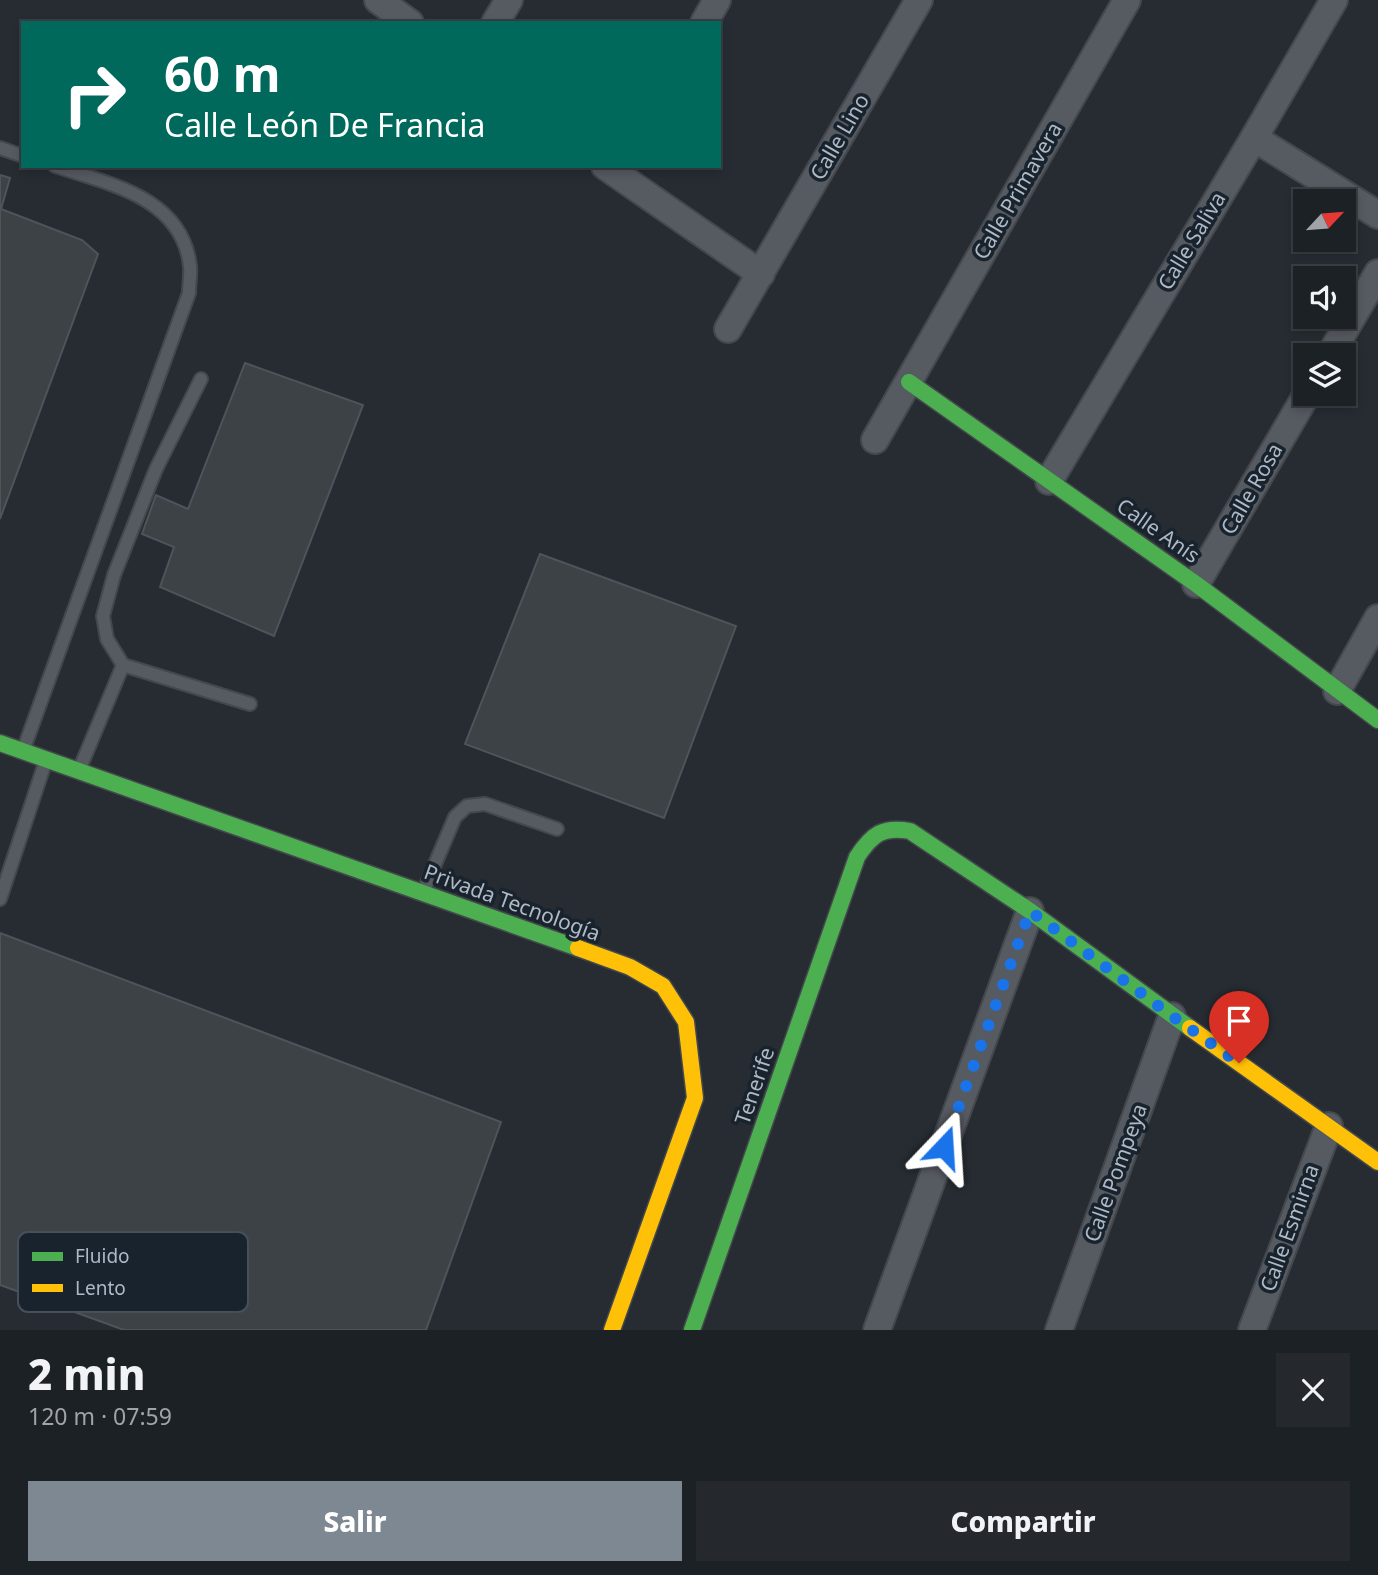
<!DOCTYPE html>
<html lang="es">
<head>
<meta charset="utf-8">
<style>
	body { margin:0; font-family:"Noto Sans",sans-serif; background:#25292e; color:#f1f3f6; height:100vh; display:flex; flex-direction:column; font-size:26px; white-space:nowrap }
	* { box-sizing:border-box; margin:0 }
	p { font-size:23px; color:#a0a3a7 }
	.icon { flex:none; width:38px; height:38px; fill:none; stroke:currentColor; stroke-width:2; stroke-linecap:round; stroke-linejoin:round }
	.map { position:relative; height:1330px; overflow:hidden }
	.panel { display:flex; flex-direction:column; background:#1c2126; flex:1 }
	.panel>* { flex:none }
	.guide { position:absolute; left:21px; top:21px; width:700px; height:147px; border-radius:0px; box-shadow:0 4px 10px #0003,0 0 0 2px #3a3e43; background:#00695c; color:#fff; overflow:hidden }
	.needle { width:46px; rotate:64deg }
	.buttons { position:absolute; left:1293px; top:189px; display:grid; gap:14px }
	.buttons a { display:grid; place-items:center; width:63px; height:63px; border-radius:0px; background:#1c2126; box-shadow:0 4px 10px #0003,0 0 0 2px #3a3e43; font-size:35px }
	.pin { position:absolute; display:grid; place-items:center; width:60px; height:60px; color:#fff; margin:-72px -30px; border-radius:50% 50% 50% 0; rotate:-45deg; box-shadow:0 0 7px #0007 }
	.pin .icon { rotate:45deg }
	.me { position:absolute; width:77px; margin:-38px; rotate:20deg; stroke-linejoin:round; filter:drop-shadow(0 0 5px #0008) }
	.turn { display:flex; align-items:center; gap:24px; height:147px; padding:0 28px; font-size:32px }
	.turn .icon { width:91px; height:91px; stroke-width:2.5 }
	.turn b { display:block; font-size:49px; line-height:60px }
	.round { display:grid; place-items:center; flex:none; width:74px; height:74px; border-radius:0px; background:#25292e }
	.summary { display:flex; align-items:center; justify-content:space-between; height:119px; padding:0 28px }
	h1 { font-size:42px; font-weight:800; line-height:52px }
	.button { display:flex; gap:14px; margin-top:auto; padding:14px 28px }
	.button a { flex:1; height:80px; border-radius:0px; background:#7e8892; color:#fff; font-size:28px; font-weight:800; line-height:80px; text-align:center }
	.button a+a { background:#25292e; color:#f1f3f6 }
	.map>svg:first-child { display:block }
</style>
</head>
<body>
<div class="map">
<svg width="1378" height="1330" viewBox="0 0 1378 1330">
	<rect width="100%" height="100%" fill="#262c32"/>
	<path fill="#3d4247" stroke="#4d545a" stroke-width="2" d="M0 175 10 178 1 209 82 240 98 254 0 519Z
		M245 363 363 405 274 636 160 587 174 547 142 534 156 495 188 509Z
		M540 554 736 626 664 818 465 744Z
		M0 933 501 1122 426 1330H124L0 1285Z"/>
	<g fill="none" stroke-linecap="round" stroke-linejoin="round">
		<defs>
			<path id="lane" d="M0 148 23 156
				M123 665 107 639 103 616 114 575 156 469 201 379
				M24 748 189 293C189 284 191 274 190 266 182 197 109 184 55 166
				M80 768 123 665 250 704
				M424 890 455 817 467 806 485 804 557 829
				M0 899 45 763"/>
			<path id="street" d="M378 0 410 23
				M495 23 509 0
				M704 23 717 0
				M1254 138 1378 215
				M605 166 761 274
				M728 329 919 0
				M1330 355 1378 273
				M875 440 1127 0
				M1049 481 1254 138 1334 0
				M1196 584 1307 394
				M1337 691 1378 618
				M877 1330 1030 911
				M1059 1330 1172 1016
				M1252 1330 1329 1126"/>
			<path id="fast" d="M909 382 1196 584 1378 720
				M0 743 578 948
				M692 1330 857 857C872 834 883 826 910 831L1030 911 1190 1028"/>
			<path id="slow" d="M578 948 630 967 663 986 686 1022 695 1098 612 1330
				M1190 1028 1378 1162"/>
		</defs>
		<use href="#lane" stroke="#44484d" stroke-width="16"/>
		<use href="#street" stroke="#44484d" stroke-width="30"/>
		<use href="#fast" stroke="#44484d" stroke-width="19"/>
		<use href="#slow" stroke="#44484d" stroke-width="19"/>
		<use href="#lane" stroke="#565a61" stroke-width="12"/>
		<use href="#street" stroke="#565a61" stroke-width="26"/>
		<use href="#fast" stroke="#4caf50" stroke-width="16"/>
		<use href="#slow" stroke="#ffc107" stroke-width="16"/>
	</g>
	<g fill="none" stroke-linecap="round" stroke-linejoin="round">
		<path stroke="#1a73e8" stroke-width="12" stroke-dasharray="0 21.6" d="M944 1147 1030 911 1172 1016 1239 1063"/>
	</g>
	<g text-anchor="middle" stroke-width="7" stroke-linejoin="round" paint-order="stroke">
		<g font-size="21" fill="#aeb9c5" stroke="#19232d">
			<text transform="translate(840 137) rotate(-60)" y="7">Calle Lino</text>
			<text transform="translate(1018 191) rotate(-60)" y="7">Calle Primavera</text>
			<text transform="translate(1192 241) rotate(-59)" y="7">Calle Saliva</text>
			<text transform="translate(1252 489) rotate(-60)" y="7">Calle Rosa</text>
			<text transform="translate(1158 531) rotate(35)" y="7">Calle Anís</text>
			<text transform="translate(512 903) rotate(20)" y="7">Privada Tecnología</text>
			<text transform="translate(755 1086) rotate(-71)" y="7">Tenerife</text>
			<text transform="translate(1116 1173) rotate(-70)" y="7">Calle Pompeya</text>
			<text transform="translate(1290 1228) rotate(-70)" y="7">Calle Esmirna</text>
		</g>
	</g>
	<rect x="18" y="1232" width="230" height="80" rx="10" fill="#19232d" stroke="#46505b" stroke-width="2"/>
	<rect x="32" y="1252" width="31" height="9" fill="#4caf50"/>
	<rect x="32" y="1284" width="31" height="8" fill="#ffc107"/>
	<g font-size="19" fill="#aeb9c5">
		<text x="75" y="1263">Fluido</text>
		<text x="75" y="1295">Lento</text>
	</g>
</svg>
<div class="buttons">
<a><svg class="needle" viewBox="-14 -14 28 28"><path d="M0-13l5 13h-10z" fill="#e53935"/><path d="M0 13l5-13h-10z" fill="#a0a3a7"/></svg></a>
<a><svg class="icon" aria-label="sound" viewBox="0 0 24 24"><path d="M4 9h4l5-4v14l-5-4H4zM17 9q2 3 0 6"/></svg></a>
<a><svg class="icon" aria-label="layers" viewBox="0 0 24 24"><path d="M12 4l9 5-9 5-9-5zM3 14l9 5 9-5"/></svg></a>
</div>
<div class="pin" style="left:1239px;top:1063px;background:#d93025"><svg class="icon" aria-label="arrive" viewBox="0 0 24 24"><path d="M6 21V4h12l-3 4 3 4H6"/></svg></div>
<svg class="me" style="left:944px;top:1147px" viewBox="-20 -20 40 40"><path d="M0-17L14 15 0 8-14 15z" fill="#1a73e8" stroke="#fff" stroke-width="4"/></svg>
<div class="guide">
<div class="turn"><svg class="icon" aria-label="right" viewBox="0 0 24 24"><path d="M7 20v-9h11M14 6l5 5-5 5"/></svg><div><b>60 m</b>Calle León De Francia</div></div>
</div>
</div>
<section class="panel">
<div class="summary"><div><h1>2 min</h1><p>120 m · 07:59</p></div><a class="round"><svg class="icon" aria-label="close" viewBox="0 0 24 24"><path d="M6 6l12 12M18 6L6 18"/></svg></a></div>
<div class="button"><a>Salir</a><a>Compartir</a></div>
</section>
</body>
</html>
